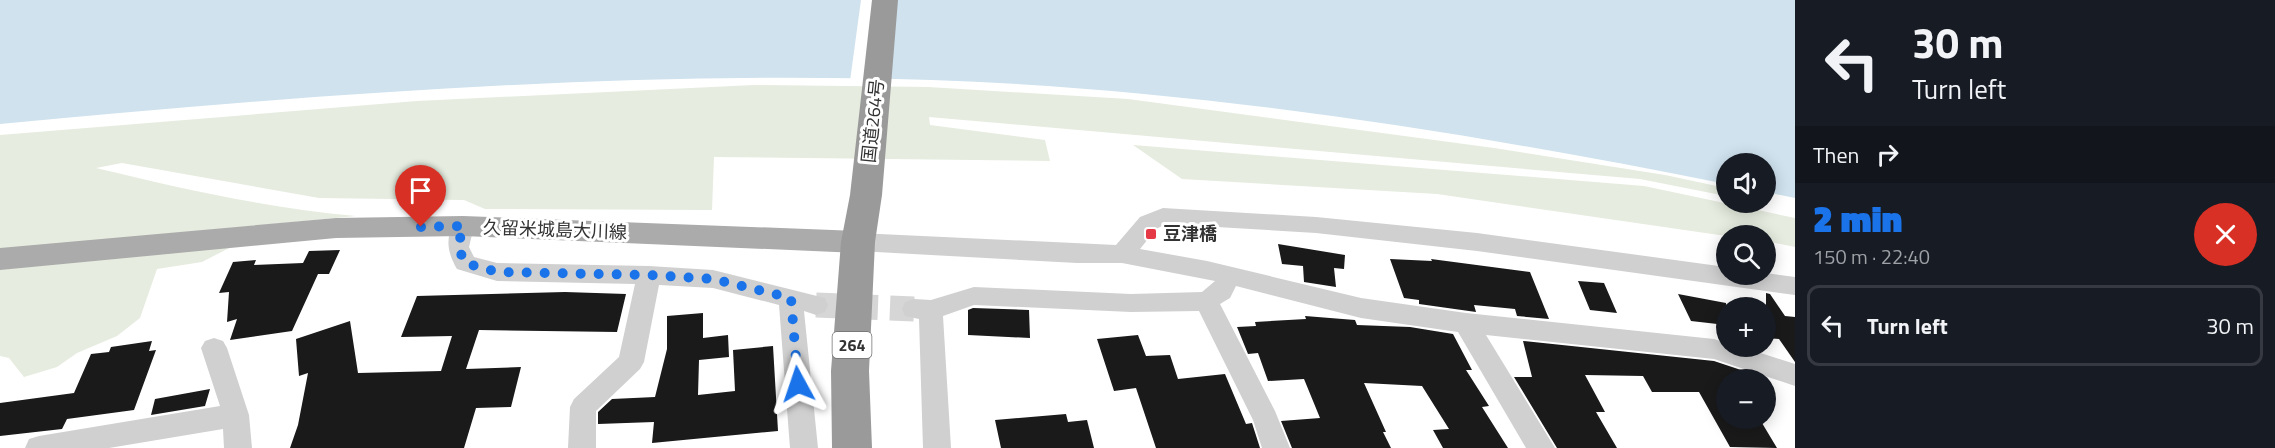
<!DOCTYPE html>
<html lang="en">
<head>
<meta charset="utf-8">
<style>
	body { margin:0; font-family:"Titillium Web","Noto Sans JP",sans-serif; background:#20242c; color:#f1f3f6; height:100vh; display:flex; flex-direction:column; font-size:22px; white-space:nowrap }
	* { box-sizing:border-box; margin:0 }
	p { font-size:20px; color:#9ea1a6 }
	.icon { flex:none; width:33px; height:33px; fill:none; stroke:currentColor; stroke-width:2; stroke-linecap:round; stroke-linejoin:round }
	.map { position:relative; flex:1; overflow:hidden }
	.side { display:flex; flex-direction:column; background:#171b24; width:480px }
	.side>* { flex:none }
	.top-card { background:#171b24; color:#f1f3f6; overflow:hidden }
	.controls { position:absolute; left:1716px; top:153px; display:grid; gap:12px }
	.controls a { display:grid; place-items:center; width:60px; height:60px; border-radius:50%; background:#171b24; box-shadow:0 3px 15px #0003; font-size:30px }
	.pin { position:absolute; display:grid; place-items:center; width:51px; height:51px; color:#fff; margin:-62px -26px; border-radius:50% 50% 50% 0; rotate:-45deg; box-shadow:0 0 6px #0007 }
	.pin .icon { rotate:45deg }
	.me { position:absolute; width:66px; margin:-33px; rotate:355deg; stroke-linejoin:round; filter:drop-shadow(0 0 4px #0008) }
	.turn { display:flex; align-items:center; gap:21px; height:126px; padding:0 18px; font-size:27px }
	.turn .icon { width:78px; height:78px; stroke-width:2.5 }
	.turn b { display:block; font-size:42px; line-height:51px }
	.then { display:flex; align-items:center; height:57px; padding:0 18px; background:#0003; gap:12px; font-size:22px }
	.round { display:grid; place-items:center; flex:none; width:63px; height:63px; border-radius:32px; background:#20242c }
	.headline { display:flex; align-items:center; justify-content:space-between; height:102px; padding:0 18px }
	h1 { font-size:36px; font-weight:800; line-height:45px; color:#1a73e8 }
	ul { padding:0; list-style:none }
	li { display:flex; align-items:center; gap:18px; height:81px; margin:0 12px 9px; padding:0 6px; border:3px solid #363941; border-radius:12px }
	li div { flex:1 }
	li b { display:block; font-size:22px }
	li em { font-style:normal }
	main { display:flex; flex:1; min-height:0 }
	.map>svg:first-child { display:block }
</style>
</head>
<body>
<main>
<div class="map">
<svg width="1795" height="448" viewBox="0 0 1795 448">
	<rect width="100%" height="100%" fill="#fff"/>
	<path fill="#e6ecdf" d="M754 85 928 87 1128 99 1494 148 1665 175 1726 188V196L1640 179 929 117 930 125 1045 140 1050 161 714 157 712 210 485 209 464 200 319 198 122 163 96 168C183 189 267 208 356 216L0 250V135L417 101Z
		M1133 145 1644 186 1795 218V247L1766 241V236H1726L1437 194 1182 179Z
		M231 247 202 262 157 269 140 318 117 336 77 353 57 367 24 377 9 358 0 356V269Z"/>
	<path fill="#cfe2ee" d="M0 0H1795V198L1766 192V164H1726V184C1466 132 1197 89 932 80 620 70 310 95 0 124Z"/>
	<path fill="#fff" d="M861 0H894L886 82 850 81Z"/>
	<path fill="#1a1a1a" d="M1278 244 1345 255 1344 269 1334 268 1336 287 1304 282 1303 266 1282 264Z
		M340 250 329 274H318L292 331 230 340 237 319 227 322 229 292 219 293 233 262 256 260 254 265 303 263 309 251Z
		M1390 259 1432 261 1431 259 1530 272 1549 319 1517 316 1515 309 1474 305 1476 312 1419 304V300L1404 298Z
		M1578 281 1604 283 1617 313 1590 310Z
		M565 292 626 294 617 332 479 330 466 369 521 367 511 407 476 408 464 448H290L298 425 308 373 299 376 296 339 350 321 358 373 441 371 452 336 401 337 417 296Z
		M1766 293 1770 294 1785 316 1795 317V362L1779 339 1766 338Z
		M1678 294 1726 303V325L1691 321Z
		M973 308 1029 310 1030 338 968 335V310Z
		M703 313V338L728 335 729 357 699 360 698 395 735 391 733 350 773 346 778 431 652 443 654 422 598 424V412L612 399 655 397 667 349V316Z
		M1305 316 1355 320 1357 325 1410 327 1453 334 1472 370H1466L1489 406 1482 407 1508 448H1443L1433 430 1449 429 1422 386 1364 383 1386 432H1383L1391 448H1292L1281 421 1320 418 1304 379 1268 381 1258 353 1248 354 1237 327 1256 326 1255 322 1306 319Z
		M1138 335 1146 356 1170 355 1178 379 1225 374 1246 424 1252 423 1260 448H1156L1136 388 1114 391 1097 339Z
		M152 341 149 351 156 350 134 410 67 419 62 429 0 436V403L74 393 91 354 109 352 111 347Z
		M1523 341 1714 361 1744 371 1748 380H1726V418H1759L1777 448 1730 447 1699 392H1652L1643 376 1585 375 1605 412H1596L1617 448H1557L1514 377H1532Z
		M210 389 205 406 151 415 155 399Z
		M1066 414 1068 422 1087 420 1094 448H1001L995 420Z"/>
	<g fill="none" stroke-linecap="round" stroke-linejoin="round">
		<path stroke="#d6d6d6" stroke-width="25" stroke-dasharray="25 12" stroke-linecap="butt" d="M816 305 914 309"/>
		<path fill="#d0d0d0" fill-rule="evenodd" d="M1163 208 1316 217 1477 233 1726 267V274L1766 273 1795 277V295L1477 251 1316 233 1166 224 1156 229 1140 249 1207 261 1361 298 1466 313 1714 339 1726 343V346H1739L1795 364V386L1714 359 1486 335 1555 448H1526L1458 332 1361 318 1236 286 1230 298 1220 304 1275 411 1290 448H1262L1253 420 1199 311 1131 312 974 305 943 316 951 448H923L919 319 905 316 902 309 905 302 914 299 931 300 974 287 1131 294 1202 292 1215 281 1122 263H1077L858 251 850 248 847 242 850 236 858 233 1116 245 1140 217Z
			M463 218 471 220 474 226 469 247 474 257 497 263 649 266 713 270 825 298 828 305 825 312 816 315 804 311 818 448H790L779 305 713 288 659 285 644 362 640 369 596 411V448H568L570 407 574 399 619 357 635 284 497 281 457 269C447 252 445 238 455 220Z
			M214 338 223 341 227 348 249 415 252 448H224L223 429 109 448H25L29 439 39 436 220 406 201 348 205 341Z"/>
		<path fill="#ababab" fill-rule="evenodd" d="M463 216 858 231 868 234 872 242 868 250 858 253 463 236 336 238 0 270V248L336 218Z"/>
		<path fill="#9a9a9a" fill-rule="evenodd" d="M872 0H898L882 195 875 242 869 371 872 448H832L831 371 841 242 850 195Z"/>
	</g>
	<g fill="none" stroke-linecap="round" stroke-linejoin="round">
		<path stroke="#1a73e8" stroke-width="10" stroke-dasharray="0 18" d="M421 227 463 226 458 247 465 263 497 272 649 275 713 279 791 298 798 384"/>
	</g>
	<rect fill="#e63946" stroke="#fff" stroke-width="2" x="1145" y="228" width="12" height="12" rx="3"/>
	<g text-anchor="middle" stroke-width="6" stroke-linejoin="round" paint-order="stroke">
		<rect fill="#fff" stroke="#707070" stroke-width="1.5" x="832.5" y="332" width="39" height="26" rx="4.5"/>
		<g font-size="16" font-weight="bold" fill="#333">
			<text x="852" y="351">264</text>
		</g>
		<g font-size="18" fill="#333" stroke="#fff">
			<text transform="translate(873 121) rotate(-84)" y="6">国道264号</text>
			<text transform="translate(555 230) rotate(2)" y="6">久留米城島大川線</text>
		</g>
		<g font-size="18" font-weight="bold" fill="#333" stroke="#fff" text-anchor="start">
			<text x="1163" y="240">豆津橋</text>
		</g>
	</g>
</svg>
<div class="controls">
<a><svg class="icon" aria-label="sound" viewBox="0 0 24 24"><path d="M4 9h4l5-4v14l-5-4H4zM17 9q2 3 0 6"/></svg></a>
<a><svg class="icon" aria-label="search" viewBox="0 0 24 24"><circle cx="10" cy="10" r="6"/><path d="M15 15l6 6"/></svg></a>
<a>+</a>
<a>−</a>
</div>
<div class="pin" style="left:421px;top:227px;background:#d93025"><svg class="icon" aria-label="arrive" viewBox="0 0 24 24"><path d="M6 21V4h12l-3 4 3 4H6"/></svg></div>
<svg class="me" style="left:798px;top:384px" viewBox="-20 -20 40 40"><path d="M0-17L14 15 0 8-14 15z" fill="#1a73e8" stroke="#fff" stroke-width="4"/></svg>
</div>
<section class="side">
<div class="top-card">
<div class="turn"><svg class="icon" aria-label="left" viewBox="0 0 24 24"><path d="M17 20v-9H6M10 6l-5 5 5 5"/></svg><div><b>30 m</b>Turn left</div></div>
<div class="then">Then<svg class="icon" aria-label="right" viewBox="0 0 24 24"><path d="M7 20v-9h11M14 6l5 5-5 5"/></svg></div>
</div>
<div class="headline"><div><h1>2 min</h1><p>150 m · 22:40</p></div><a class="round" style="background:#d93025;color:#fff"><svg class="icon" aria-label="close" viewBox="0 0 24 24"><path d="M6 6l12 12M18 6L6 18"/></svg></a></div>
<ul>
<li><svg class="icon" aria-label="left" viewBox="0 0 24 24"><path d="M17 20v-9H6M10 6l-5 5 5 5"/></svg><div><b>Turn left</b></div><em>30 m</em></li>
</ul>
</section>
</main>
</body>
</html>
